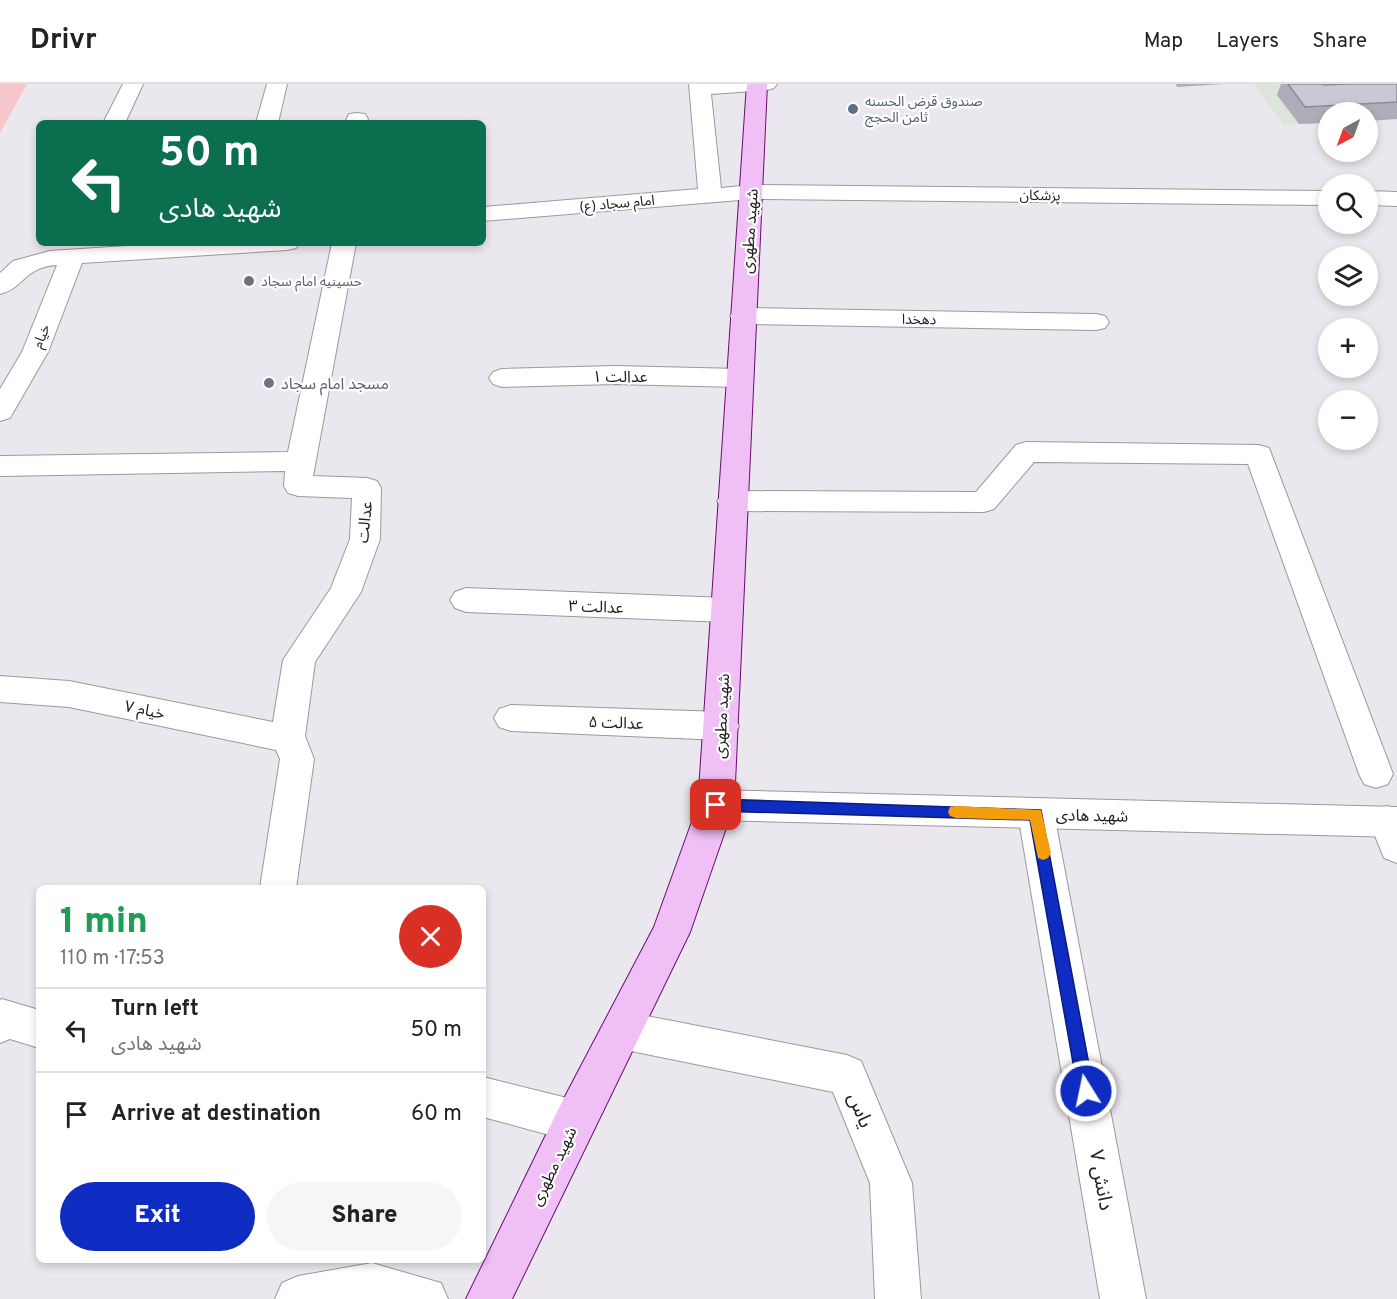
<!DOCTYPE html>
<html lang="en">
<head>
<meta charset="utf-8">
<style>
	body { margin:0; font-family:Overpass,"Noto Sans Arabic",sans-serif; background:#f6f6f6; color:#222; height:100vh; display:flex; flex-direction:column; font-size:22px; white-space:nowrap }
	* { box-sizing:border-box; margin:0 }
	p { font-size:20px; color:#767676 }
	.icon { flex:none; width:33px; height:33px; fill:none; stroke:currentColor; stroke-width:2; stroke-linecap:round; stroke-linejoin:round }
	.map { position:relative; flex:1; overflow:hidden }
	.details { position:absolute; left:36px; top:801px; width:450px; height:378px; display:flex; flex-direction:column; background:#fff; border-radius:9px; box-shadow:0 3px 9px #0003 }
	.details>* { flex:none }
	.banner { position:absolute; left:36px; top:36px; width:450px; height:126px; border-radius:9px; box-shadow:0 3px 9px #0003; background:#0b6e4f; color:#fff; overflow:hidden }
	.needle { width:39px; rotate:221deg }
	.controls { position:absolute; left:1318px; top:18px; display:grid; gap:12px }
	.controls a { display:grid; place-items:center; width:60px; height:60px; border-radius:50%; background:#fff; box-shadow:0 3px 9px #0003; font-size:30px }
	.pin { position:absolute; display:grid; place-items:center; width:51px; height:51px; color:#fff; margin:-26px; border-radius:12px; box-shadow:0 3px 9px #0006 }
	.me { position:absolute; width:66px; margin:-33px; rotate:350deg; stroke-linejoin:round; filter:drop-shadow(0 0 4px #0008) }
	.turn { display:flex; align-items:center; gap:21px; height:126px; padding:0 24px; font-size:27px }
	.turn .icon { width:78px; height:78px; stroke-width:2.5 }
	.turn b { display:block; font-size:42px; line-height:51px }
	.round { display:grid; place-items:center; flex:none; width:63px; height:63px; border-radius:32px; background:#f6f6f6 }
	.summary { display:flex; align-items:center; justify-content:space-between; height:102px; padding:0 24px }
	h1 { font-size:36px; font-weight:800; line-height:45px; color:#1e9e55 }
	.button { display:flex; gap:12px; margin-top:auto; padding:12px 24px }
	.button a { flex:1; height:69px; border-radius:36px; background:#0e2cc1; color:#fff; font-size:24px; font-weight:800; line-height:69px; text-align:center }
	.button a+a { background:#f6f6f6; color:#222 }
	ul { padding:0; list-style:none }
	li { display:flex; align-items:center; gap:18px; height:84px; padding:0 24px; border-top:2px solid #e0e0e0 }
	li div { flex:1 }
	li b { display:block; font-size:22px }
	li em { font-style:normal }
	header { display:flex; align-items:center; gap:36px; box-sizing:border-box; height:84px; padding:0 30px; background:#fff; border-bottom:2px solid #e0e0e0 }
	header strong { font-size:28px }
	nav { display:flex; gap:33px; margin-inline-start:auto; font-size:21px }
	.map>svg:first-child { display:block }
</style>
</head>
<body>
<header>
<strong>Drivr</strong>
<nav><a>Map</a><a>Layers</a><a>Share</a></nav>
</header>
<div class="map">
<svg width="1397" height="1215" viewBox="0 0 1397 1215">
	<rect width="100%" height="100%" fill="#ebe7ef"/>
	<path fill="#f6c7cb" d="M0 0H27L0 49Z"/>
	<path fill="#dde5db" d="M1253 0H1397L1368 28H1329V39L1284 41Z"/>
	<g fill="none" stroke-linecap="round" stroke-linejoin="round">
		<defs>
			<path id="minor" d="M123 0H143L125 39H103Z
				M267 0H287L278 39H256Z
				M689 0H777L774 4 767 6 711 10 721 104 752 101 1329 107V121L752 115 483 137V123L698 105Z
				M357 29 365 30 368 35 367 39H345L349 30Z
				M1368 107 1397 108V122L1368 121Z
				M172 159H299L296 164 287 166 82 179 48 268 10 334 0 337V305L22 268 57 181C24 183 23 205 0 210V189L13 177 50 167Z
				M332 159H356L313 392 367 394 377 397 381 404 380 455 361 508 315 578 305 652 314 675 296 804H260L280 675 276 666 69 623 0 618V592L69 597 273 638 283 576 331 504 350 455 352 414 298 412 288 409 284 402 285 387 0 392V372L288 368Z
				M743 224 1096 230 1105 232 1109 238 1105 244 1096 246 743 240 734 238 730 232 734 226Z
				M615 282 739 285 748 288 752 294 748 300 739 303 615 300 502 303 493 300 489 294 493 288 502 285Z
				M1026 358 1259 361 1269 364 1393 690 1388 700 1376 704 1364 700 1359 690 1248 380 1034 378 994 425 984 428 732 427 722 424 717 417 722 410 732 407 976 408 1016 361Z
				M466 504 726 514 737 518 742 526 737 534 726 538 466 528 455 524 450 516 455 508Z
				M511 621 722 628 734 632 739 642 734 652 722 656 511 647 499 643 494 634 499 625Z
				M1036 715 1049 719 1054 730 1146 1215H1100L1018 730 1023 719Z
				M1387 722 1397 725V779L1384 774 1369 737 1374 726Z
				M2 915 39 926V964L10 955 0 959V916Z
				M483 993 575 1016 590 1022 596 1037 590 1052 575 1058 483 1033Z
				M372 1179 441 1199 448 1215H275L282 1199 298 1192Z"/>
			<path id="tertiary" d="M716 706 1397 723V753L716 736 704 731 698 721 704 711Z
				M621 927 847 971 861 977 912 1099 921 1215H875L870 1099 833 1008 621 965 607 959 601 946 607 933Z"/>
			<path id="secondary" d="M747 0H767L734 721 690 848 512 1215H466L560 1022 654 843 698 721Z"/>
		</defs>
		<use href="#minor" stroke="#9a9a9a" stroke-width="2"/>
		<use href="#tertiary" stroke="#9a9a9a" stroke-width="2"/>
		<use href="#secondary" stroke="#6a0d70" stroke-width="2"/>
		<use href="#minor" fill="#fff" fill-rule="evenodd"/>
		<use href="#tertiary" fill="#fff" fill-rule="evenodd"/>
		<use href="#secondary" fill="#efbff5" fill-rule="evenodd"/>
	</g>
	<path fill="#afabb8" d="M1176 0H1223L1177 3Z
		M1281 0H1322L1324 1 1397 0V35L1368 37V28H1329V39L1299 40 1277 11Z"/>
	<path fill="#cbc7d6" stroke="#8e8b96" stroke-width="1.5" d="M1288 0H1322L1324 1 1347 0H1397V18L1305 23Z"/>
	<path fill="#0e2cc1" stroke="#091d7d" stroke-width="1.5" d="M716 715 1041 726 1094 1007 1092 1013 1086 1015 1080 1013 1078 1007 1030 736 716 727 710 726 708 721 710 717Z"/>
	<path fill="#f59e0b" d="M956 722 1041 726 1051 769 1048 774 1043 776 1038 774 1030 736 956 734 950 732 948 728 950 723Z"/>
	<circle fill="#5c6f8a" stroke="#fff" stroke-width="2" cx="853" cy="25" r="6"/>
	<g fill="#6b7280" stroke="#fff" stroke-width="2">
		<circle cx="249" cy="197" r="6"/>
		<circle cx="269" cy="299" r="6"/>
	</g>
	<g text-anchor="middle" stroke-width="4.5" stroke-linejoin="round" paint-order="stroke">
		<g font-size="14" fill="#4e5e75" stroke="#fff" text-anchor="start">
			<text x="865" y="22">صندوق قرض الحسنه<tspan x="865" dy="16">ثامن الحجج</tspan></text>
		</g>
		<g font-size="14" fill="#202020" stroke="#fff">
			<text transform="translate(1040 111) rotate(1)" y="5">پزشکان</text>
			<text transform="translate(617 119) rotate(-5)" y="5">امام سجاد (ع)</text>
			<text transform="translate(919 235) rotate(1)" y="5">دهخدا</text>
			<text transform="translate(41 252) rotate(-68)" y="5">خیام</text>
		</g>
		<g font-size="14" fill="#5b616d" stroke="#fff" text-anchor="start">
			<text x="261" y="202">حسینیه امام سجاد</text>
		</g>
		<g font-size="16" fill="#202020" stroke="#fff">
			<text transform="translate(749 147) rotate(-86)" y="6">شهید مطهری</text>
			<text x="620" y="298">عدالت ۱</text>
			<text transform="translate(364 438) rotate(-84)" y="6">عدالت</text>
			<text transform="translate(596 522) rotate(2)" y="6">عدالت ۳</text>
			<text transform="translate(145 625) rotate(12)" y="6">خیام ۷</text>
			<text transform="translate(721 632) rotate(-87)" y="6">شهید مطهری</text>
			<text transform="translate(616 638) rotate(2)" y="6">عدالت ۵</text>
			<text transform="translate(1092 731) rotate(1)" y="6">شهید هادی</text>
			<text transform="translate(553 1082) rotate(-64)" y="6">شهید مطهری</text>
		</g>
		<g font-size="16" fill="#5b616d" stroke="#fff" text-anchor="start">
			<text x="281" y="305">مسجد امام سجاد</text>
		</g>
		<g font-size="20" fill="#202020" stroke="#fff">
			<text transform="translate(861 1026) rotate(68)" y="7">یاس</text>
			<text transform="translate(1102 1096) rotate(80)" y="7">دانش ۷</text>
		</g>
	</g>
</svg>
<div class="controls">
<a><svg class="needle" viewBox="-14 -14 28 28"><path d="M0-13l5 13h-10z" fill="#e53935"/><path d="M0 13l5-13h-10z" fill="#767676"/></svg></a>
<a><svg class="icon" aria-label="search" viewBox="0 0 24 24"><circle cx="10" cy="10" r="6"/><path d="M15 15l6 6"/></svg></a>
<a><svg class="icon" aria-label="layers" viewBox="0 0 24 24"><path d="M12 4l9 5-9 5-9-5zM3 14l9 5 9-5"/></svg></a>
<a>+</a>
<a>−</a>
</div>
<div class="pin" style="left:716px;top:721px;background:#d93025"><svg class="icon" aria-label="arrive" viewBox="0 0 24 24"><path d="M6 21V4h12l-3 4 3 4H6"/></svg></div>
<svg class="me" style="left:1086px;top:1007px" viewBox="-20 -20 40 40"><circle r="17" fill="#0e2cc1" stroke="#fff" stroke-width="3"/><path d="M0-11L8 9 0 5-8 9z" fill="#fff"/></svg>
<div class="banner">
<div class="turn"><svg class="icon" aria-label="left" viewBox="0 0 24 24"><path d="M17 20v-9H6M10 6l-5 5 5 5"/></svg><div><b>50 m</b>شهید هادی</div></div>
</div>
<section class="details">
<div class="summary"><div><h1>1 min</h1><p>110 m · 17:53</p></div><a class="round" style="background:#d93025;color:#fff"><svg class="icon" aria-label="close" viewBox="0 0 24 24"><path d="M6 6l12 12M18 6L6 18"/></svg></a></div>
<ul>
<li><svg class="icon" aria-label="left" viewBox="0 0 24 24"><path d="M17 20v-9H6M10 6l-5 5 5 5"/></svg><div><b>Turn left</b><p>شهید هادی</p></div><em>50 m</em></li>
<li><svg class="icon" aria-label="arrive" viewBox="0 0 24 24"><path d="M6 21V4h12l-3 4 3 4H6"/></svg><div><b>Arrive at destination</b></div><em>60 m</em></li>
</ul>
<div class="button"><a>Exit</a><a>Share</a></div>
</section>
</div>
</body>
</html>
